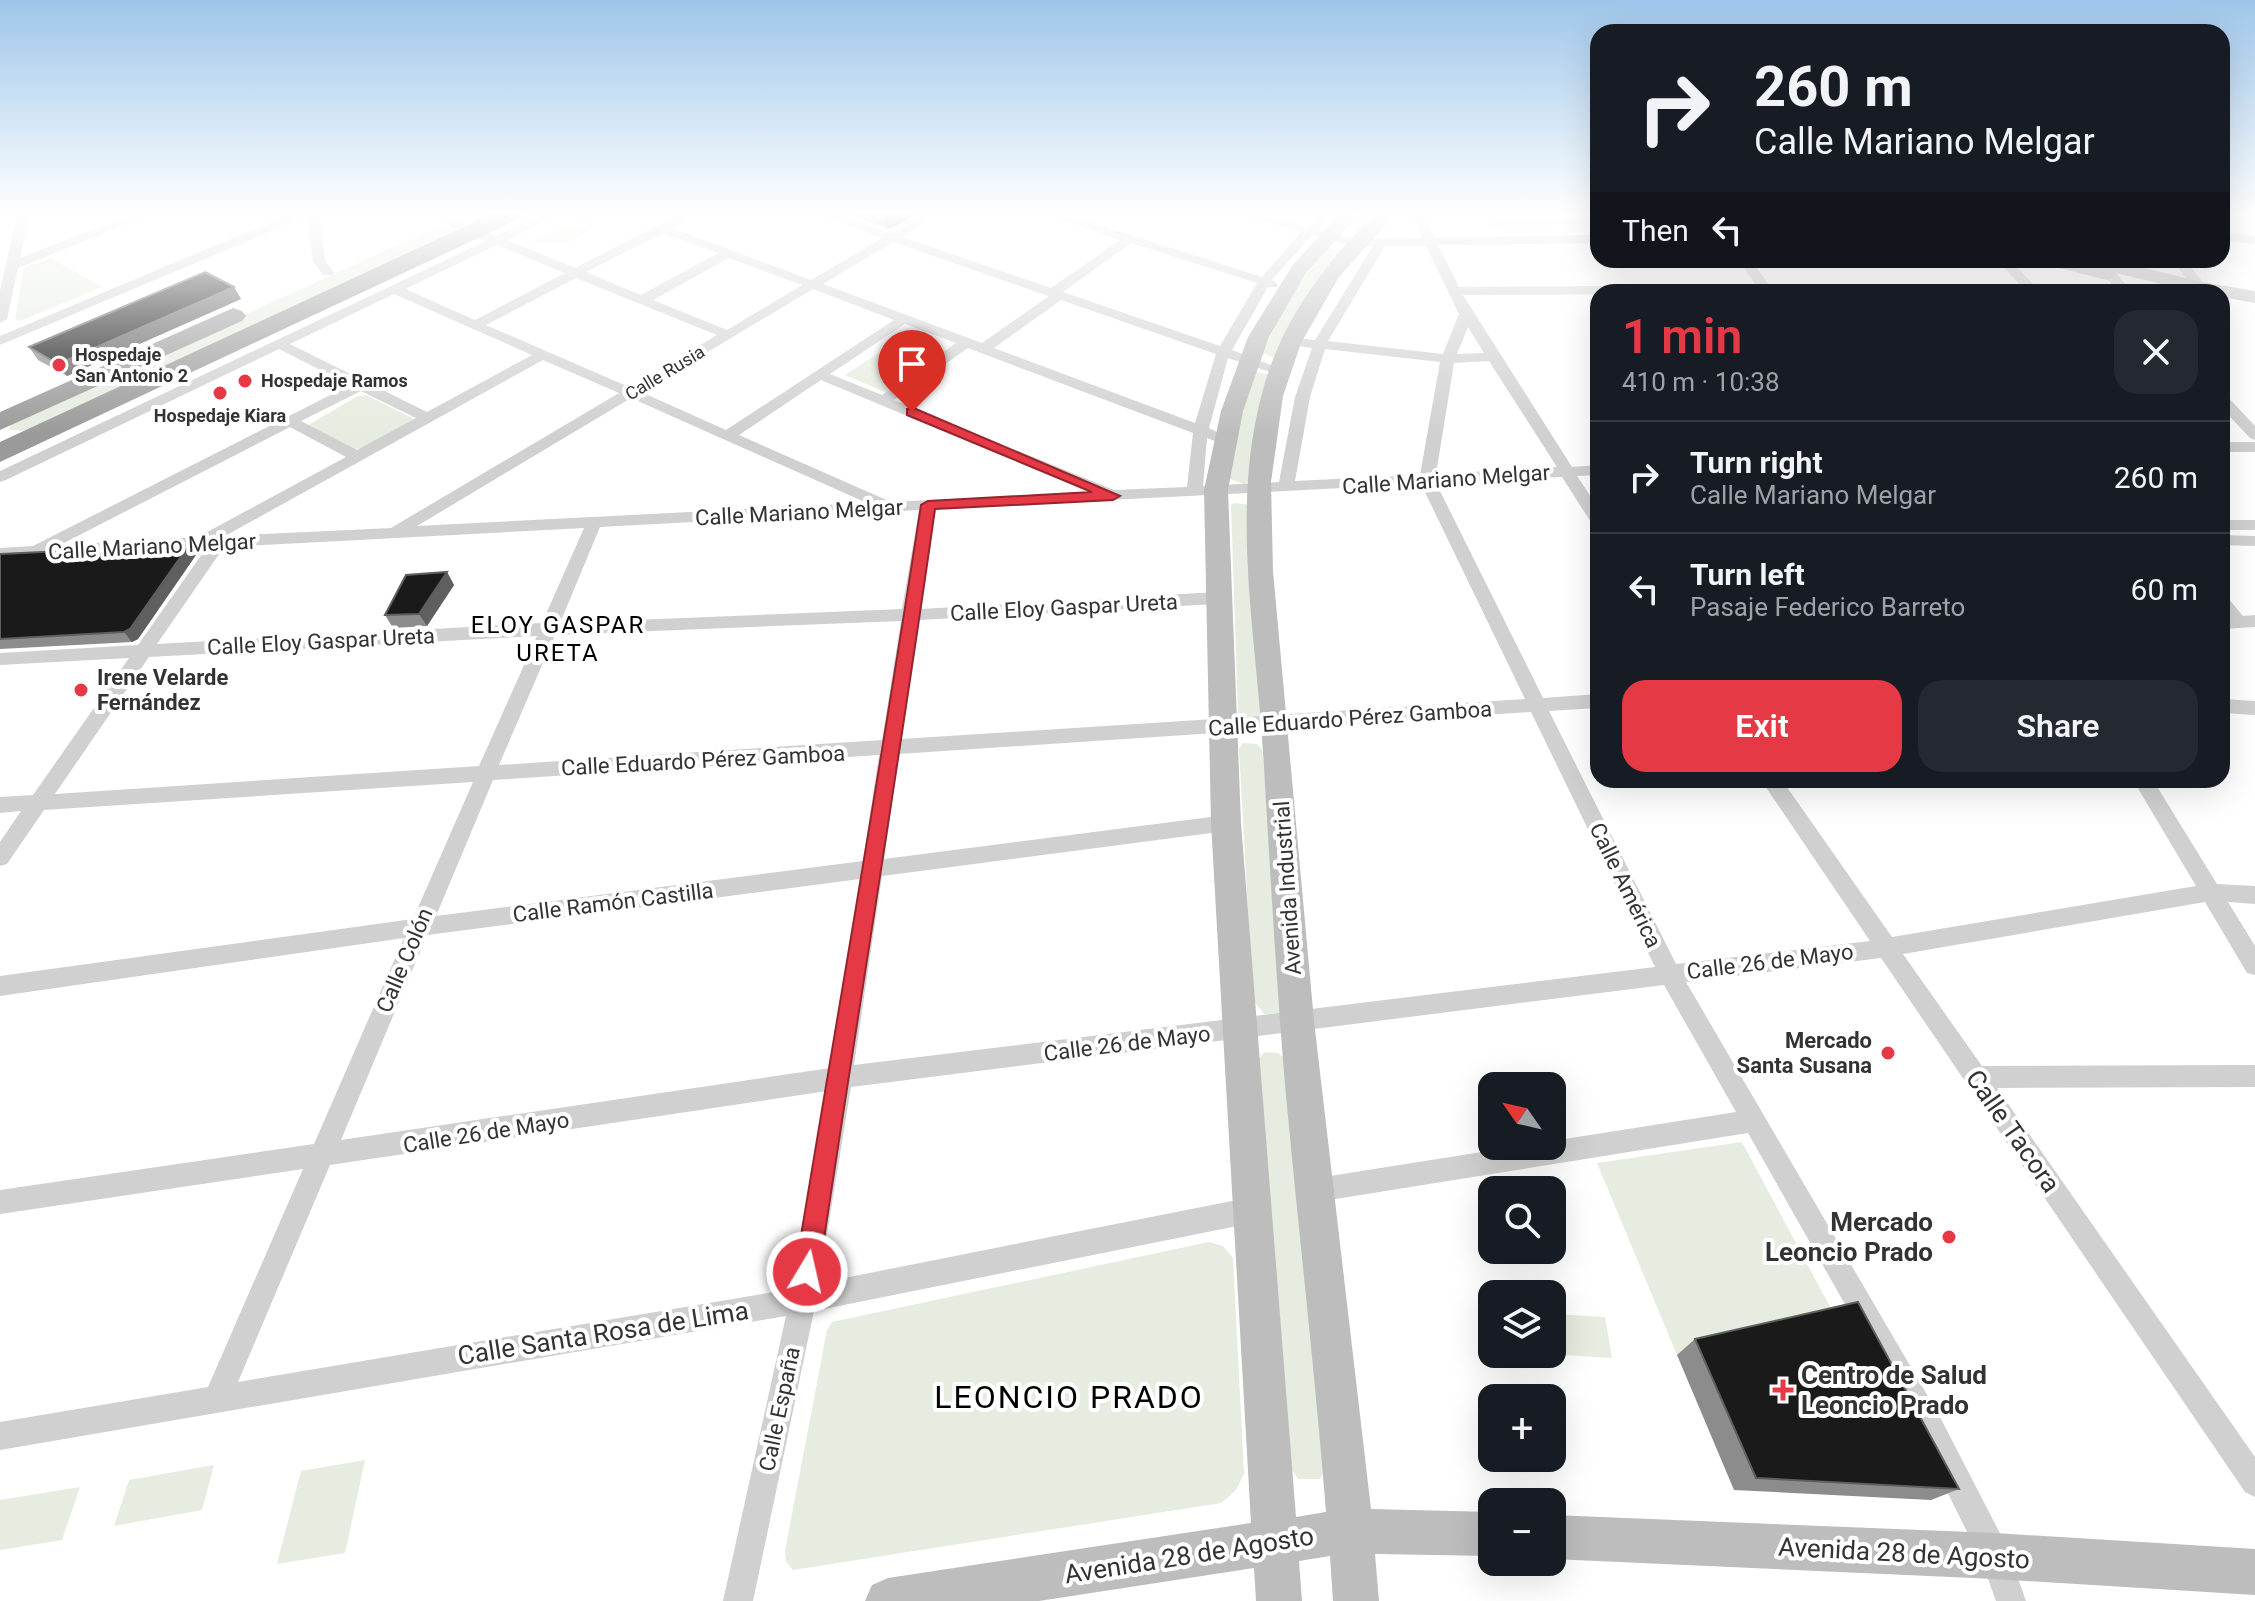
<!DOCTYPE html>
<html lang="en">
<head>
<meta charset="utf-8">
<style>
	body { margin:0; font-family:Roboto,sans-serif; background:#242831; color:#f1f3f6; height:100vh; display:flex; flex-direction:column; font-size:30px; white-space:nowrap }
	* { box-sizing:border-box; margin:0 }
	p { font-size:26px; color:#9ea1a6 }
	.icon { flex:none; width:44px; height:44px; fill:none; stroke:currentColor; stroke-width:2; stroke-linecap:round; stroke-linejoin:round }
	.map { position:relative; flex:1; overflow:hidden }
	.details { position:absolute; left:1590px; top:284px; width:640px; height:504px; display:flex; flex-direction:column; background:#171b24; border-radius:24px; box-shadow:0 8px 32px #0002 }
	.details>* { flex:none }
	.hud { position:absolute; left:1590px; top:24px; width:640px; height:244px; border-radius:24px; box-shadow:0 8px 32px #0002; background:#171b24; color:#f1f3f6; overflow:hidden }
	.needle { width:52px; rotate:304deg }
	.buttons { position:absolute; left:1478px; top:1072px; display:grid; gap:16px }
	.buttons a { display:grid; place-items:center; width:88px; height:88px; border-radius:16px; background:#171b24; box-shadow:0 8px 32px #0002; font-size:40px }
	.pin { position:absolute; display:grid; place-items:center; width:68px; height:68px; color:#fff; margin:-82px -34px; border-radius:50% 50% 50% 0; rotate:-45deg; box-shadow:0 0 8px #0007 }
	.pin .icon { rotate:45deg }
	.me { position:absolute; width:88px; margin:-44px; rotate:9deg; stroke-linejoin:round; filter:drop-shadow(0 0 6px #0008) }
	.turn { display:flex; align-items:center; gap:28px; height:168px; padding:0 32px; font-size:36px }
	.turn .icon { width:104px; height:104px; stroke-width:2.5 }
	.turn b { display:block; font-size:56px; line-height:68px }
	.then { display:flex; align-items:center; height:76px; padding:0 32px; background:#0003; gap:16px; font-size:30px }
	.round { display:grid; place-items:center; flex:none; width:84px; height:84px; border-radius:24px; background:#242831 }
	.head { display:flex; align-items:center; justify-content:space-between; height:136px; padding:0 32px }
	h1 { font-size:48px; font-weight:600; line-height:60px; color:#e63946 }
	.action { display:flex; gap:16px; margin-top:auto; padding:16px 32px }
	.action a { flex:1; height:92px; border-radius:24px; background:#e63946; color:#fff; font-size:32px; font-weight:600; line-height:92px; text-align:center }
	.action a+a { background:#242831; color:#f1f3f6 }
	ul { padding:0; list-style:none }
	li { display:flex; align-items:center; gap:24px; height:112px; padding:0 32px; border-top:2px solid #363941 }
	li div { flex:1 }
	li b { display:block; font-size:30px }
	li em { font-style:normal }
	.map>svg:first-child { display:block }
</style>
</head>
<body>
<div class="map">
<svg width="2255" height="1601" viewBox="0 0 2255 1601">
	<rect width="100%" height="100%" fill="#fff"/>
	<path fill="#e6ecdf" d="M1501 211H1598V227L1555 224 1552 228 1485 229Z
		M591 221 595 227 567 243 529 242 567 224Z
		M447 227 453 230 452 234 29 431 9 430 12 421 21 417 428 231Z
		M1327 247 1339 251 1305 304 1276 359 1263 353 1287 301Z
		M51 258 102 287 20 321 15 319 24 268Z
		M903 337 945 352 887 393 845 375Z
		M1258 372 1270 375 1251 480 1244 484 1227 478 1237 425 1253 374Z
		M366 395 414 419 368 448 354 449 308 425 358 396Z
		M1235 503 1250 505 1264 709 1259 717 1243 716 1238 713 1231 505Z
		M1243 743 1257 744 1262 749 1286 1005 1278 1013 1264 1014 1253 1000 1239 749Z
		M1265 1052 1278 1053 1287 1061 1326 1467 1320 1479H1298L1289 1465 1258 1059Z
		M1742 1142 1836 1318 1677 1355 1597 1163Z
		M1209 1242 1223 1246 1233 1258 1244 1474 1236 1490 1221 1503 793 1570 786 1562 785 1551 827 1330 832 1322Z
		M1552 1314 1605 1317 1612 1358 1549 1354H1552Z
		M365 1460 345 1553 277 1564 301 1471Z
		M214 1465 202 1510 114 1526 129 1480Z
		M80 1487 62 1540 0 1550V1500Z"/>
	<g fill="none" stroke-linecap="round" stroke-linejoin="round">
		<path fill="#d0d0d0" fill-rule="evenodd" d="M18 211H30L20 258 140 211H158L18 268 7 319 0 323V290Z
			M297 211H318L325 260 334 272 333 275H323L313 261 307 216 0 345V336Z
			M548 211H564L507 240 575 268 685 211H701L672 228 811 280 882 238 810 211H829L891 233 927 211H942L902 237 1051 288 1120 240 1037 211H1056L1262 277 1301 232 1230 211H1251L1307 227 1324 211H1337L1318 230 1354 239 1422 238 1409 211H1421L1435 238 1598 235V243L1438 245 1459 287 1756 285 1739 260H1751L1769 285 2021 286 1997 260H2010L2036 287 2066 289 2068 292 1463 295 1572 467 1598 465V475L1577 476 1598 507V525L1592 524 1562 477 1436 483 1543 698 1598 694V708L1549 711 1676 964 1870 941 1761 780H1782L1892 937 2196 886 2133 780H2153L2217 884 2255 886V904L2228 902 2255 946V975L2247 973 2205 902 1903 954 1982 1066 2255 1065V1087L1997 1088 2255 1457V1497L2245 1492 1881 958 1686 982 1940 1417 2006 1545 2026 1601H1996L1982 1562 1920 1437 1748 1133 1317 1202 1308 1199 1304 1190 1308 1181 1317 1178 1520 1146H1552V1141L1736 1112 1664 985 851 1087 819 1283 1252 1197 1261 1201 1265 1210 1261 1219 1252 1223 814 1311 753 1601H723L786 1316 0 1450V1422L208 1387 303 1169 0 1214V1190L314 1144 404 938 0 996V976L413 919 473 782 44 810 7 864 0 866V842L21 811 0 813V797L33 795 129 658 0 665V653L138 645 207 547 0 558V548L33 546 350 385 279 349 6 480 0 482V471L486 241 440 222V216H448L496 236ZM663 233 718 253 641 295 586 272ZM1312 235 1354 247 1373 246 1315 340 1290 337 1283 341 1290 345 1312 348 1295 397 1279 482 1203 486 1207 438 1223 444 1231 439 1209 428 1228 358 1279 375 1286 371 1232 350 1268 287H1277L1278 284 1272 280ZM893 242 1048 296H1049L982 343 823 284ZM1131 243 1257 283 1220 346 1063 292ZM497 245 565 273 475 320 405 289ZM1385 246H1426L1459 314 1443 354 1328 341ZM729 258 802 285 727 330 653 300ZM576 278 717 335 629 387 486 325ZM813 289 894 320 726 430 641 392ZM394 294 532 355 427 412 290 344ZM1061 300 1216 354 1195 423 994 348ZM905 324 956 343 882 395 830 374ZM1468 327 1484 353 1457 354ZM968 348 1193 433 1187 487 1114 490 894 400ZM1325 349 1440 362 1420 475 1295 481 1310 397ZM543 360 619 393 391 528 225 536ZM1489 361 1557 467 1436 474 1454 363ZM821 380 1089 492 891 502 739 435ZM361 391 416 418 357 450 301 421ZM631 398 867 503 417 526ZM290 427 346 457 198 537 60 545ZM1421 484 1525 699 901 739 918 620 1217 604 1226 598 1217 592 920 609 935 509ZM919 510 902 609 560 623 600 527ZM584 528 542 623 157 644 224 547ZM901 621 882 740 499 765 555 635ZM537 636 479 766 55 794 149 657ZM1531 712 1655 967 854 1065 882 876 1226 831 1233 829 1236 823 1233 817 1226 815 884 859 899 754ZM879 755 863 861 436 916 493 780ZM860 879 830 1068 341 1140 427 935ZM827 1091 792 1289 238 1382 330 1165Z
			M2222 232 2255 236V244L2222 240Z
			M2172 260H2185L2211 292H2197Z
			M2106 272H2116L2131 292H2117L2105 275Z
			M2222 395 2227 396 2255 426V440L2250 438 2222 408Z
			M2222 442H2255V452H2222Z
			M2222 520H2255V530H2222Z
			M2222 535 2255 536V546L2222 545Z
			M2222 596 2228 598 2243 616 2255 615V627L2222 629 2224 617Z
			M2222 699 2255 701V715L2222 713Z"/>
		<path fill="#bdbdbd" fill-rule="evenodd" d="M1342 211H1362L1306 273 1269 337 1243 411 1228 490 1241 823 1296 1517 1326 1512C1315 1373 1299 1235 1286 1096 1276 981 1270 867 1263 752 1256 634 1231 514 1261 397 1279 324 1324 263 1378 211H1398L1339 277 1301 343 1283 396 1271 482 1273 571 1314 1021 1371 1509 1492 1512V1556L1375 1554 1379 1601H1333L1330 1556 1299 1561 1302 1601H1256L1254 1568 1039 1601H865L872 1585 888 1578 1251 1523 1211 823 1204 490 1221 411 1248 337 1292 266Z
			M2040 260H2111L2202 282 2255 291V303L2222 297V292H2194L2116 273 2114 278 2107 280 2043 264Z
			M1552 1515 1995 1533 2255 1549V1595L1995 1579 1552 1559Z"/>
		<path fill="#9a9a9a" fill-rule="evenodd" d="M498 211H528L525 216 0 462V442Z
			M233 308 242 311 246 316 242 321 0 430V412Z"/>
	</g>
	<path fill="#8c8c8c" d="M838 211H921L894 227 887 228Z
		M234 287 241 299 67 376 38 360 29 347Z
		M0 554 196 555 138 639 132 642 0 649Z
		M447 572 454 585 427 626 393 628 385 615Z
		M1695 1339 1959 1489 1931 1500 1734 1490 1677 1355Z"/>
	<path fill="#5f5f5f" d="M884 211H921L894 227 887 228Z
		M234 287 241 299 67 376 58 364Z
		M189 545 196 555 138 639 132 642 124 632Z
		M447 572 454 585 427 626 419 614Z"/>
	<path fill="#1a1a1a" stroke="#5f5f5f" stroke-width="2" d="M205 272 234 287 58 364 29 347Z
		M189 545 130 629 124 632 0 639V554Z
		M447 572 419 614 385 615 406 575Z
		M1858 1302 1959 1489 1756 1478 1695 1339Z"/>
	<linearGradient id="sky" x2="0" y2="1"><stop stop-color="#9ec6ea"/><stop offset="0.49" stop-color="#fff"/><stop offset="1" stop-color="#fff" stop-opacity="0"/></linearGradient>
	<rect width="2255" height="435" fill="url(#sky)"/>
	<path fill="#e63946" stroke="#96252e" stroke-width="2" d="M907 409H916L1120 496 1113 500 935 509C899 764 857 1018 819 1272L816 1281 807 1284 799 1281 795 1272C837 1017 882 761 921 505L928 501 1092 492 907 415Z"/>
	<g fill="#e63946" stroke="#fff" stroke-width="3">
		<circle cx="59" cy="365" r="8"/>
		<circle cx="245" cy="381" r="8"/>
		<circle cx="220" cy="393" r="8"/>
		<circle cx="81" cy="690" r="8"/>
		<circle cx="1888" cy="1053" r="8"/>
		<circle cx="1949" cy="1237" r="8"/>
		<path d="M1779 1378h8v8h8v8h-8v8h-8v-8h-8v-8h8z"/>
	</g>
	<g text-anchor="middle" stroke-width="8" stroke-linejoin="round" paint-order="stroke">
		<g font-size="18" font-weight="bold" fill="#333" stroke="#fff" text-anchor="start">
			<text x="75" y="361">Hospedaje<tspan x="75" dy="21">San Antonio 2</tspan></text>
			<text x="261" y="387">Hospedaje Ramos</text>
			<text x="220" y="422" text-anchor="middle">Hospedaje Kiara</text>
		</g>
		<g font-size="18" fill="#333" stroke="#fff">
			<text transform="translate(665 373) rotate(-31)" y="6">Calle Rusia</text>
		</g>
		<g font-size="22" fill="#333" stroke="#fff">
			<text transform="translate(1446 479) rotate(-4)" y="8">Calle Mariano Melgar</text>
			<text transform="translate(799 512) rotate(-3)" y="8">Calle Mariano Melgar</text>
			<text transform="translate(152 546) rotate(-3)" y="8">Calle Mariano Melgar</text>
			<text transform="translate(1064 607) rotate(-3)" y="8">Calle Eloy Gaspar Ureta</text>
			<text transform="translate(321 641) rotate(-3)" y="8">Calle Eloy Gaspar Ureta</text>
			<text transform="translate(1350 718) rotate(-4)" y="8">Calle Eduardo Pérez Gamboa</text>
			<text transform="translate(703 760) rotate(-3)" y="8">Calle Eduardo Pérez Gamboa</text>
			<text transform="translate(1626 885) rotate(64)" y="8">Calle América</text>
			<text transform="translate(1287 888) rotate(-94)" y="8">Avenida Industrial</text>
			<text transform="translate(613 902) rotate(-7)" y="8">Calle Ramón Castilla</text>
			<text transform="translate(404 960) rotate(-67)" y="8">Calle Colón</text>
			<text transform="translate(1770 961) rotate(-7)" y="8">Calle 26 de Mayo</text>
			<text transform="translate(1127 1043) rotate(-7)" y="8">Calle 26 de Mayo</text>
			<text transform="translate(486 1132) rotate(-9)" y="8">Calle 26 de Mayo</text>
			<text transform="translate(779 1409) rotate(-78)" y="8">Calle España</text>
		</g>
		<g font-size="22" font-weight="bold" fill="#333" stroke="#fff" text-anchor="start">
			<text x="97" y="685">Irene Velarde<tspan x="97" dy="25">Fernández</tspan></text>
			<text x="1872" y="1048" text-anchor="end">Mercado<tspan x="1872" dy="25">Santa Susana</tspan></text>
		</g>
		<g font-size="24" letter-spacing="2" fill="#000" stroke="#fff">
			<text x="558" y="633">ELOY GASPAR<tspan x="558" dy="28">URETA</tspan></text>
		</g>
		<g font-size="26" fill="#333" stroke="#fff">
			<text transform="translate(2013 1131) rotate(55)" y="9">Calle Tacora</text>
			<text transform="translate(603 1333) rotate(-9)" y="9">Calle Santa Rosa de Lima</text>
			<text transform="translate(1904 1553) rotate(3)" y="9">Avenida 28 de Agosto</text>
			<text transform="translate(1189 1555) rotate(-9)" y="9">Avenida 28 de Agosto</text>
		</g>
		<g font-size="26" font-weight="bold" fill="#333" stroke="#fff" text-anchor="end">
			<text x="1933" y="1231">Mercado<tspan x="1933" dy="30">Leoncio Prado</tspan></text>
			<text x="1801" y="1384" text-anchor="start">Centro de Salud<tspan x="1801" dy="30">Leoncio Prado</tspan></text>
		</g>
		<g font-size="32" letter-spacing="2" fill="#000" stroke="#fff">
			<text x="1069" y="1408">LEONCIO PRADO</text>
		</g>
	</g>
</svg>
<div class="buttons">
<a><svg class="needle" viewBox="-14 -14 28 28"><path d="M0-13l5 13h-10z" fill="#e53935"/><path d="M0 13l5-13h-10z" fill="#9ea1a6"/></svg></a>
<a><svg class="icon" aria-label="search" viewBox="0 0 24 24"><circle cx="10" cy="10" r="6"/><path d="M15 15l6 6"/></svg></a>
<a><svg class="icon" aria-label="layers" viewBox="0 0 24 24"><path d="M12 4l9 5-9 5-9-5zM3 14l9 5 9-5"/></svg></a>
<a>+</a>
<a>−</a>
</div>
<div class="pin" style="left:912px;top:412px;background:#d93025"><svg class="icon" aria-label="arrive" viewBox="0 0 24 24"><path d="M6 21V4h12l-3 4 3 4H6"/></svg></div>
<svg class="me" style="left:807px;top:1272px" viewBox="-20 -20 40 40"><circle r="17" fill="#e63946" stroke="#fff" stroke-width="3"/><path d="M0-11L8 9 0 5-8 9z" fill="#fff"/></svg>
<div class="hud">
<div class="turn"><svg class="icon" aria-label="right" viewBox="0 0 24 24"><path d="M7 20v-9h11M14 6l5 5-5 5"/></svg><div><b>260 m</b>Calle Mariano Melgar</div></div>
<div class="then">Then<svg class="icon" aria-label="left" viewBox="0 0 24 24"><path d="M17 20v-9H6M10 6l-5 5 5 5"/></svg></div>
</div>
<section class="details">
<div class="head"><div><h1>1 min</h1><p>410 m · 10:38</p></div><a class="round"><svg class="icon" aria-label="close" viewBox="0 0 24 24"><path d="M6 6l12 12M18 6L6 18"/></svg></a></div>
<ul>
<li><svg class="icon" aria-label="right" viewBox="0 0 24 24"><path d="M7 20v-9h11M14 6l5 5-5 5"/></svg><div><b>Turn right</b><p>Calle Mariano Melgar</p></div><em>260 m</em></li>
<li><svg class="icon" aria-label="left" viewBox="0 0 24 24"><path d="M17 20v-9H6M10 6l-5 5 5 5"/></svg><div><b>Turn left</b><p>Pasaje Federico Barreto</p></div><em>60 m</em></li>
</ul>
<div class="action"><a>Exit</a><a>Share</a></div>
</section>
</div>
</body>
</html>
